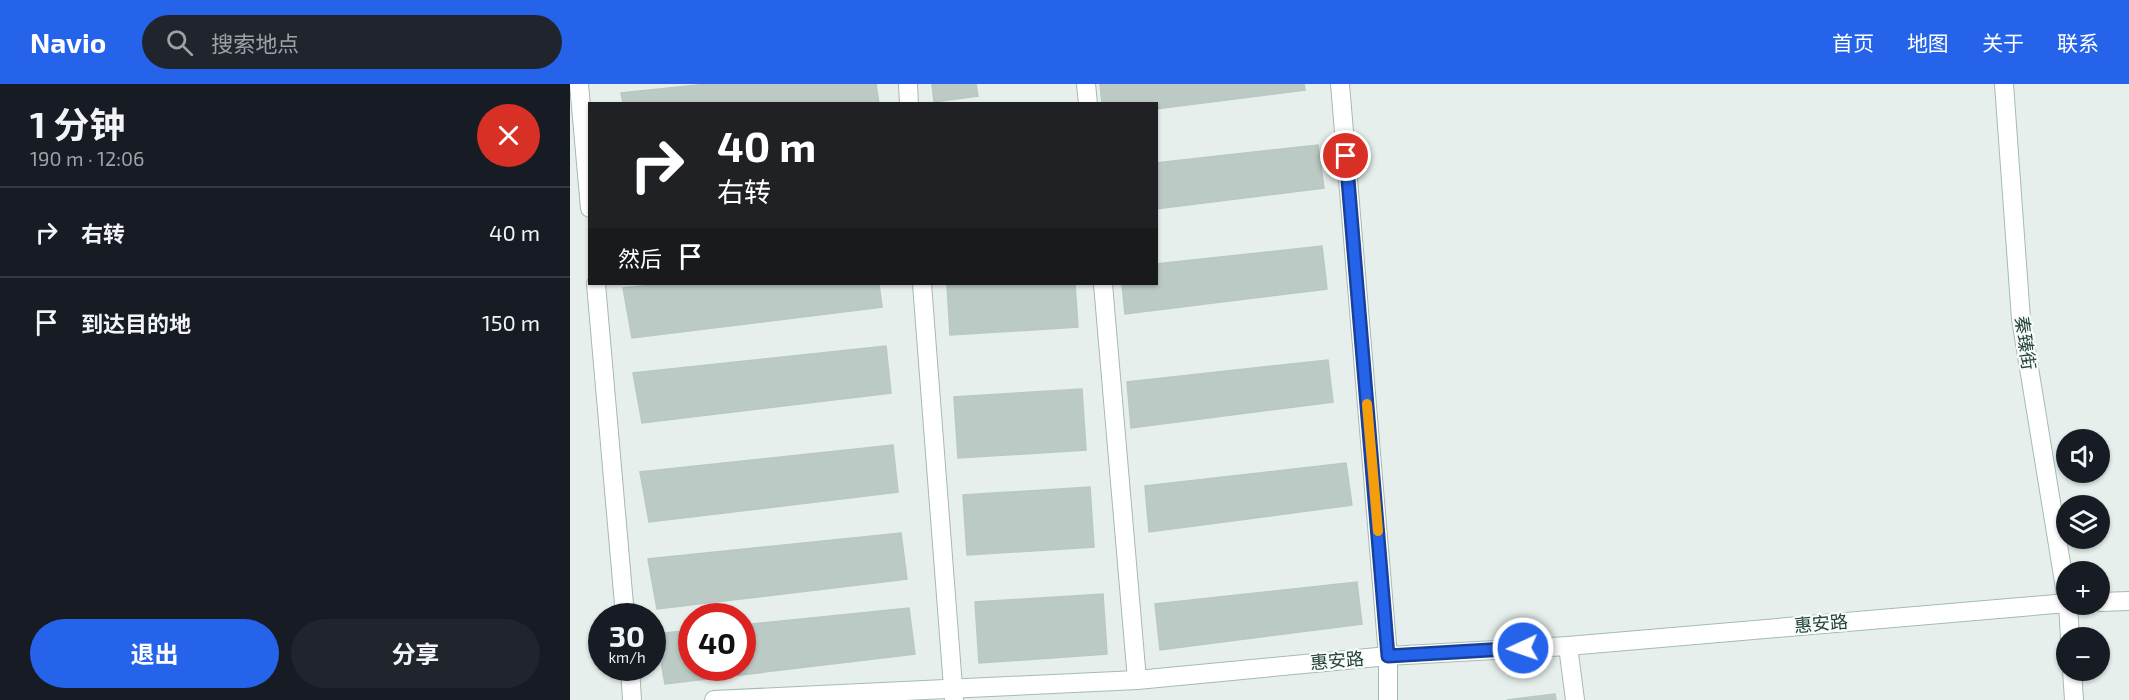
<!DOCTYPE html>
<html lang="zh">
<head>
<meta charset="utf-8">
<style>
	body { margin:0; font-family:"Exo 2","Noto Sans SC",sans-serif; background:#20242c; color:#f1f3f6; height:100vh; display:flex; flex-direction:column; font-size:22px; white-space:nowrap }
	* { box-sizing:border-box; margin:0 }
	p { font-size:20px; color:#9ea1a6 }
	.icon { flex:none; width:33px; height:33px; fill:none; stroke:currentColor; stroke-width:2; stroke-linecap:round; stroke-linejoin:round }
	.map { position:relative; flex:1; overflow:hidden }
	.side { display:flex; flex-direction:column; background:#171b24; width:570px }
	.side>* { flex:none }
	.banner { position:absolute; left:18px; top:18px; width:570px; height:183px; border-radius:0px; box-shadow:0 2px 4px #0004; background:#202124; color:#fff; overflow:hidden }
	.fabs { position:absolute; left:1486px; top:345px; display:grid; gap:12px }
	.fabs a { display:grid; place-items:center; width:54px; height:54px; border-radius:50%; background:#171b24; box-shadow:0 2px 4px #0004; font-size:30px }
	.speed { position:absolute; left:18px; top:519px; display:flex; gap:12px; font-size:30px; font-weight:700; text-align:center }
	.speed>* { display:grid; place-content:center; width:78px; height:78px; border-radius:50%; background:#171b24; box-shadow:0 2px 4px #0004; line-height:1 }
	.speed small { font-size:15px; font-weight:400 }
	.speed .limit { border:9px solid #d22; background:#fff; color:#111 }
	.pin { position:absolute; display:grid; place-items:center; width:51px; height:51px; color:#fff; margin:-26px; border:3px solid #fff; border-radius:50%; box-shadow:0 2px 6px #0007 }
	.me { position:absolute; width:66px; margin:-33px; rotate:267deg; stroke-linejoin:round; filter:drop-shadow(0 0 4px #0008) }
	.turn { display:flex; align-items:center; gap:21px; height:126px; padding:0 30px; font-size:27px }
	.turn .icon { width:78px; height:78px; stroke-width:2.5 }
	.turn b { display:block; font-size:42px; line-height:51px }
	.then { display:flex; align-items:center; height:57px; padding:0 30px; background:#0003; gap:12px; font-size:22px }
	.round { display:grid; place-items:center; flex:none; width:63px; height:63px; border-radius:32px; background:#20242c }
	.summary { display:flex; align-items:center; justify-content:space-between; height:102px; padding:0 30px }
	h1 { font-size:36px; font-weight:700; line-height:45px }
	.action { display:flex; gap:12px; margin-top:auto; padding:12px 30px }
	.action a { flex:1; height:69px; border-radius:36px; background:#2563eb; color:#fff; font-size:24px; font-weight:700; line-height:69px; text-align:center }
	.action a+a { background:#20242c; color:#f1f3f6 }
	ul { padding:0; list-style:none }
	li { display:flex; align-items:center; gap:18px; height:90px; padding:0 30px; border-top:2px solid #363941 }
	li div { flex:1 }
	li b { display:block; font-size:22px }
	li em { font-style:normal }
	header { display:flex; align-items:center; gap:36px; box-sizing:border-box; height:84px; padding:0 30px; background:#2563eb; color:#fff }
	header strong { font-size:28px }
	nav { display:flex; gap:33px; margin-inline-start:auto; font-size:21px }
	.search { width:420px; height:54px; background:#20242c; display:flex; align-items:center; gap:15px; box-sizing:border-box; padding:0 21px; border-radius:33px; color:#9ea1a6; font-size:22px }
	main { display:flex; flex:1; min-height:0 }
	.map>svg:first-child { display:block }
</style>
</head>
<body>
<header>
<strong>Navio</strong>
<div class="search"><svg class="icon" aria-label="search" viewBox="0 0 24 24"><circle cx="10" cy="10" r="6"/><path d="M15 15l6 6"/></svg>搜索地点</div>
<nav><a>首页</a><a>地图</a><a>关于</a><a>联系</a></nav>
</header>
<main>
<section class="side">
<div class="summary"><div><h1>1 分钟</h1><p>190 m · 12:06</p></div><a class="round" style="background:#d93025;color:#fff"><svg class="icon" aria-label="close" viewBox="0 0 24 24"><path d="M6 6l12 12M18 6L6 18"/></svg></a></div>
<ul>
<li><svg class="icon" aria-label="right" viewBox="0 0 24 24"><path d="M7 20v-9h11M14 6l5 5-5 5"/></svg><div><b>右转</b></div><em>40 m</em></li>
<li><svg class="icon" aria-label="arrive" viewBox="0 0 24 24"><path d="M6 21V4h12l-3 4 3 4H6"/></svg><div><b>到达目的地</b></div><em>150 m</em></li>
</ul>
<div class="action"><a>退出</a><a>分享</a></div>
</section>
<div class="map">
<svg width="1559" height="616" viewBox="0 0 1559 616">
	<rect width="100%" height="100%" fill="#e6efeb"/>
	<path fill="#bbcac4" stroke="#b8c9c2" stroke-width="1.5" d="M137 0H306L309 20H53L51 9Z
		M362 0H406L408 12 364 18Z
		M530 0H734L735 6 586 25V20H532Z
		M748 61 754 104 586 125V79Z
		M752 162 757 205 555 230 552 200H586V180Z
		M93 200H309L312 223 62 254 53 204Z
		M377 200H505L508 243 380 251Z
		M316 262 321 309 72 339 63 289Z
		M758 276 763 318 561 344 557 298Z
		M512 305 516 366 388 374 384 313Z
		M323 361 328 408 79 438 70 388Z
		M776 379 782 421 579 448 575 402Z
		M520 403 524 463 397 471 393 411Z
		M331 449 337 495 87 525 78 475Z
		M787 498 792 540 590 566 585 520Z
		M533 510 537 570 409 579 405 518Z
		M339 524 345 570 95 600 86 550 122 546V584H172V541Z
		M985 610 986 616H937Z"/>
	<g fill="none" stroke-linecap="round" stroke-linejoin="round">
		<defs>
			<path id="street" d="M9 0 20 124
				M338 0 339 20
				M516 0 518 20
				M770 0 818 572V616
				M26 200 55 532
				M352 200 384 616
				M533 200 567 596
				M998 562 1005 616
				M60 584 62 616"/>
			<path id="secondary" d="M1434 0 1451 235 1497 516
				M1530 518 1559 517
				M1498 520 1500 554
				M1502 586 1504 616
				M144 616 567 596 818 572 998 562 1497 519"/>
		</defs>
		<use href="#street" stroke="#a8b8b2" stroke-width="20"/>
		<use href="#secondary" stroke="#a4bbb3" stroke-width="20"/>
		<use href="#street" stroke="#fff" stroke-width="18"/>
		<use href="#secondary" stroke="#fff" stroke-width="18"/>
	</g>
	<g fill="none" stroke-linecap="round" stroke-linejoin="round">
		<defs>
			<path id="route" d="M776 72 818 572 953 564"/>
		</defs>
		<use href="#route" stroke="#184099" stroke-width="15"/>
		<use href="#route" stroke="#2563eb" stroke-width="10"/>
		<path stroke="#f59e0b" stroke-width="10" d="M797 320 808 447"/>
	</g>
	<g text-anchor="middle" stroke-width="4.5" stroke-linejoin="round" paint-order="stroke">
		<g font-size="18" fill="#24423a" stroke="#f7fbf9">
			<text transform="translate(1455 259) rotate(82)" y="6">秦臻街</text>
			<text transform="translate(1251 540) rotate(-5)" y="6">惠安路</text>
			<text transform="translate(767 577) rotate(-5)" y="6">惠安路</text>
		</g>
	</g>
</svg>
<div class="fabs">
<a><svg class="icon" aria-label="sound" viewBox="0 0 24 24"><path d="M4 9h4l5-4v14l-5-4H4zM17 9q2 3 0 6"/></svg></a>
<a><svg class="icon" aria-label="layers" viewBox="0 0 24 24"><path d="M12 4l9 5-9 5-9-5zM3 14l9 5 9-5"/></svg></a>
<a>+</a>
<a>−</a>
</div>
<div class="speed"><div>30<small>km/h</small></div><div class="limit">40</div></div>
<div class="pin" style="left:776px;top:72px;background:#d93025"><svg class="icon" aria-label="arrive" viewBox="0 0 24 24"><path d="M6 21V4h12l-3 4 3 4H6"/></svg></div>
<svg class="me" style="left:953px;top:564px" viewBox="-20 -20 40 40"><circle r="17" fill="#2563eb" stroke="#fff" stroke-width="3"/><path d="M0-11L8 9 0 5-8 9z" fill="#fff"/></svg>
<div class="banner">
<div class="turn"><svg class="icon" aria-label="right" viewBox="0 0 24 24"><path d="M7 20v-9h11M14 6l5 5-5 5"/></svg><div><b>40 m</b>右转</div></div>
<div class="then">然后<svg class="icon" aria-label="arrive" viewBox="0 0 24 24"><path d="M6 21V4h12l-3 4 3 4H6"/></svg></div>
</div>
</div>
</main>
</body>
</html>
